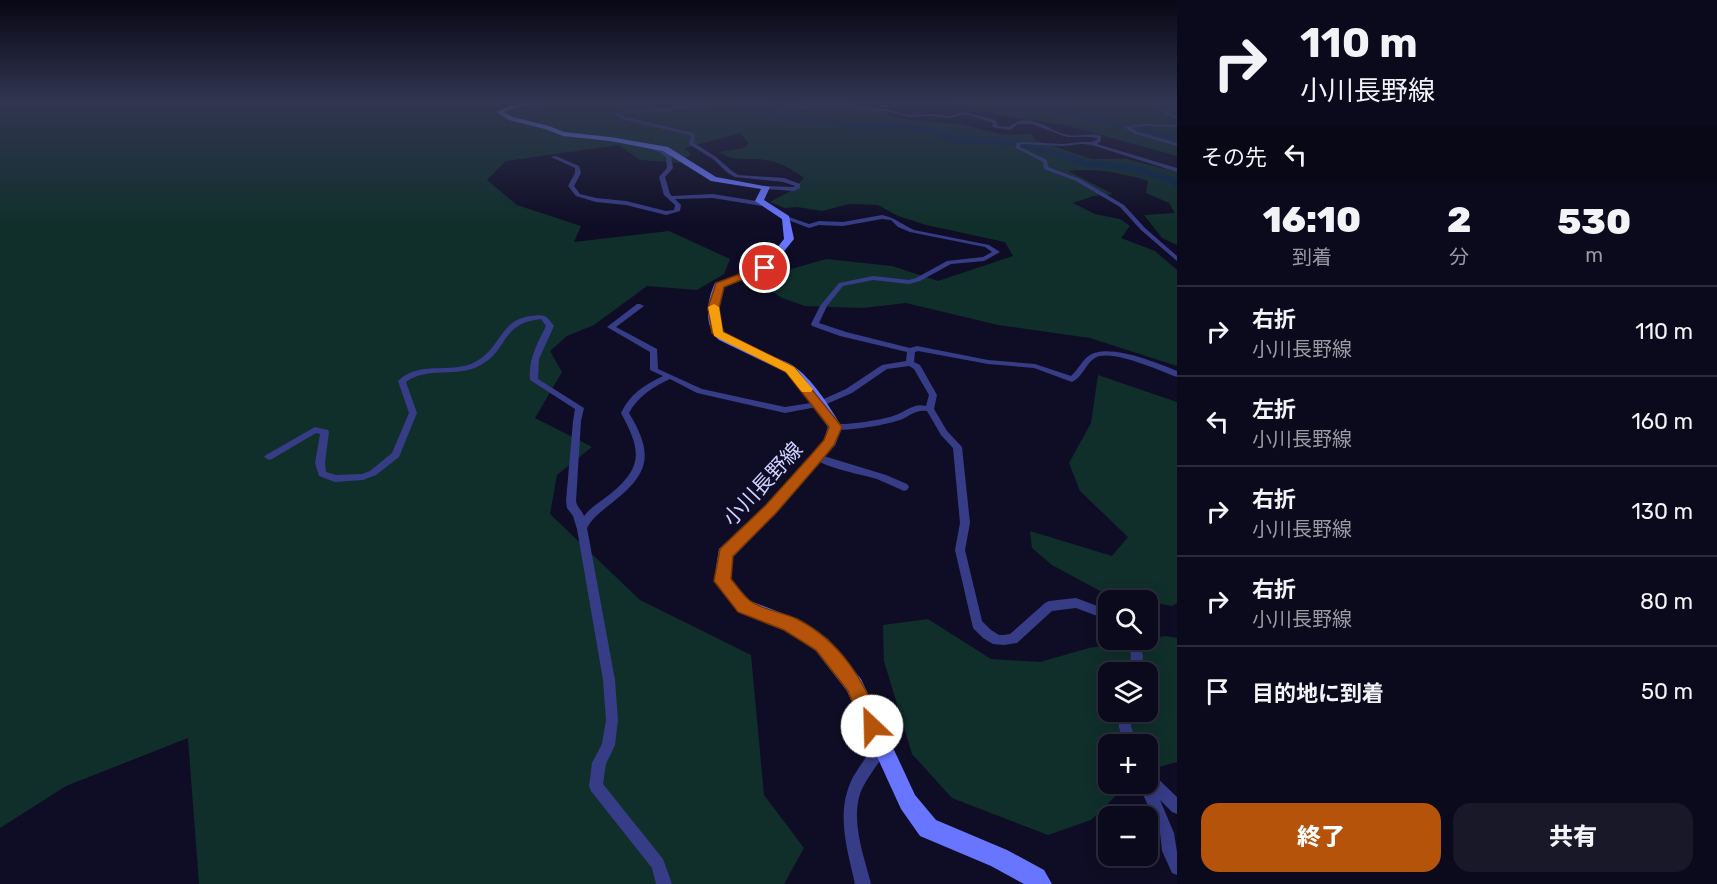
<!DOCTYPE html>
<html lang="ja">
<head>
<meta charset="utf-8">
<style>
	body { margin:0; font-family:Rubik,"Noto Sans JP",sans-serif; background:#191829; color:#f1f3f6; height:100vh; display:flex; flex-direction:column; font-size:22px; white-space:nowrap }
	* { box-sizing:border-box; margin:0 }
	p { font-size:20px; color:#9a9aa3 }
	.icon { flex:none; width:33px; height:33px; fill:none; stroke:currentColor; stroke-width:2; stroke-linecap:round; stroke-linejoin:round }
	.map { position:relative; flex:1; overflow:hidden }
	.details { display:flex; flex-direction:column; background:#0b0a1c; width:540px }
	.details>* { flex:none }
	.banner { background:#0b0a1c; color:#f1f3f6; overflow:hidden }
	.buttons { position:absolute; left:1098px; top:590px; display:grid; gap:12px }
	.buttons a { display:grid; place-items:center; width:60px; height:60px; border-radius:12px; background:#0b0a1c; box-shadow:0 3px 15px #0003,0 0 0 2px #2b2b3b; font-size:30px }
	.pin { position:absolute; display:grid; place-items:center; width:51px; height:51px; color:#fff; margin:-26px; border:3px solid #fff; border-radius:50%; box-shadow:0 2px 6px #0007 }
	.me { position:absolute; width:66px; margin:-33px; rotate:336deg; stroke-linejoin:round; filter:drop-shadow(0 0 4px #0008) }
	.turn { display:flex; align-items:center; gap:21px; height:126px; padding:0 24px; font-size:27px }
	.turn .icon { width:78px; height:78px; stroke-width:2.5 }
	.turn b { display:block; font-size:42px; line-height:51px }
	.then { display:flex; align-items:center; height:57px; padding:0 24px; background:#0003; gap:12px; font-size:22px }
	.eta { display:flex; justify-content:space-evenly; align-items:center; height:102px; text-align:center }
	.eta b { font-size:36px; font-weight:800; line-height:42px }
	.cta { display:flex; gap:12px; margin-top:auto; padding:12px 24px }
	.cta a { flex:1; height:69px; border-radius:18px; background:#b45309; color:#fff; font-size:24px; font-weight:800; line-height:69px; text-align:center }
	.cta a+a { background:#191829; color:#f1f3f6 }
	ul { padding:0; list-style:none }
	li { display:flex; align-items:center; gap:18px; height:90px; padding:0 24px; border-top:2px solid #2b2b3b }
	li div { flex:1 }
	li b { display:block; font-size:22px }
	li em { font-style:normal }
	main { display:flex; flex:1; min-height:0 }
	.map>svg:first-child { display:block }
</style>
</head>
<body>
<main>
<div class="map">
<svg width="1177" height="884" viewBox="0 0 1177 884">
	<rect width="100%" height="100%" fill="#0f0d25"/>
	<path fill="#102f2b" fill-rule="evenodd" d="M0 102H768L779 107 800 102H843L875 107 898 119 960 124 1004 135 1032 134 1035 140 1092 159H1127L1177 172V245L1162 238 1144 215 1175 213 1169 203 1146 193 1148 181C1123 173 1095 168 1068 171L1113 194 1093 196 1073 203 1095 214 1120 219 1130 226 1121 238 1155 251 1177 270V366L1090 338 998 325 906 303 863 308 805 306 782 298 762 285 774 274 826 259 892 266 938 281 1013 256 1005 242 926 225 898 216 878 205 849 204 822 211 797 207 785 208 770 202 794 189 804 178C793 170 784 164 770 161 749 156 739 164 719 152L744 148 749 143 740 133 685 148 691 154 679 163 640 160 619 145 506 161 487 180 517 205 581 226 574 242 669 231 730 259 724 274 697 290 647 286 594 325 567 336 550 351 562 372 535 418 592 447 557 475 550 514 640 600 751 655 764 795 804 848 784 884H199L188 738 66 786 0 828Z
		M949 102H1177V156L1065 125 1009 117Z
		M1098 375 1177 402V603L1172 606 1104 593 1052 565 1032 548 1030 531 1112 556 1128 537 1080 491 1069 463 1091 423Z
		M928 619 991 659 1040 662 1089 648 1166 636 1177 638V762L1148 770V744H1108V783H1129L1091 820 1048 835 952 798 912 754 884 661 883 625ZM1108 672H1148V711H1108Z"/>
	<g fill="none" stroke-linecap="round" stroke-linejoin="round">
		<path fill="#092748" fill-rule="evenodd" d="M742 102H751L759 107 801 117 873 124 896 121 945 131 953 137 1011 139 1067 153 1087 161 1128 164 1171 176 1177 180V188L1163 180 1127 170 1085 167 1059 157 1011 145 952 143 941 139 938 135 896 127 873 130 801 123 753 111Z
			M988 102H1008L1076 111 1177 135V141L1076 117 992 105Z"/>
		<path fill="#363c86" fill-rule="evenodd" d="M709 102H715L686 109 620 114 626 117 693 133 695 136 694 143 716 157 732 171 738 175 784 178 800 184V188L794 191 766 189 764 188V186L793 187 795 186 783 182 735 177 728 173 713 159 689 144 691 136 689 135 622 119 614 114 625 111 686 107Z
			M780 102H785L800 108 814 104 884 109 909 115 932 114 950 116 965 112 995 120 997 123V126L1009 127C1029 110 1047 130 1067 135 1079 137 1089 132 1101 136V141L1097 144 1177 168V172L1092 145 1082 144 1063 146 1022 144 1020 145V147L1047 160 1048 167 1080 179 1124 205 1145 228 1177 256V261L1141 230 1120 207 1076 181 1044 169 1043 162 1016 148V143L1022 142 1063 144 1082 142H1091L1097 140V138L1091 137H1067L1032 124H1018L1010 130 992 127 993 123 991 122 965 114 950 118 932 116 909 117 884 111 814 106 800 111Z
			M1177 109V111L1166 112 1177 116V119L1158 111Z
			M1144 124 1177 125V127L1144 126 1131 128 1139 132 1177 143V146L1135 134 1124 127Z
			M644 145 663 150 671 156 673 168 665 177 670 194 672 196 713 194 762 202 765 204 762 206 713 198 675 199 681 205 680 211 666 215 626 205 596 202 576 196 568 186 575 173V168L551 157 556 156 579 166 581 173 574 186 580 194 596 198 626 201 666 211 674 210 675 205 664 195 659 177 667 168 666 157 659 152 644 147Z
			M882 215C896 218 901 224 914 230L989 245 1000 252 984 261 951 264 920 281 909 284 873 280 843 286 827 306 819 323 846 332 910 348 917 346 988 360 1035 364 1071 376C1078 370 1082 360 1090 355 1109 343 1158 363 1177 371V377C1160 371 1111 348 1095 358 1085 364 1083 377 1072 382L1034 368 988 364 918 351 915 352 914 362 920 365 937 395 934 409 947 431 962 447 970 523 965 550 982 621 991 630 999 635H1004L1010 634 1045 603 1049 601 1076 598 1108 610V620L1076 608 1052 611 1017 643 1004 645 993 644 983 638 973 628 955 550 960 523 953 448 941 435 927 411C916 409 910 416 900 420 886 425 845 432 832 429L831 427 835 424C848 425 883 420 896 415 907 411 914 403 926 406L929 395 914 369 909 366 887 369 852 393 822 406 785 413 697 393 670 379C653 387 638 396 629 413 653 453 651 472 613 502 603 510 593 517 587 528L615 680 618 720 615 745 606 764 603 784 663 859 672 884H656L652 868 591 791 589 786 592 763 602 744 606 720 603 680 577 529 573 516 567 508 566 501 573 421 575 409 530 380C528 360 537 344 546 326L541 319C500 323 509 351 479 366 456 378 428 366 406 382L417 413 399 457 376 475 363 480 335 482 319 476 315 463 320 434 316 433 272 459 269 460 264 457 266 455 315 427 328 430 329 432 325 463 326 472 336 475 362 474 370 471 392 453 409 413 398 381C421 358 455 377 480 359 501 345 502 319 531 316 545 314 546 315 554 326L539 359 538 379 584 408 581 421 576 501C577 508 582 510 584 516 591 507 600 502 609 495 644 467 641 450 621 413 630 394 644 385 663 376L650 370V352L607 327 637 304H640L644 306 616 327 657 349 658 369 702 389 785 407 817 402 846 389 882 365 906 361 907 352 840 336 812 326 811 324 820 306 839 283 873 276 909 280 916 278 947 261 983 257 992 252 985 247 910 232 898 227 891 220 882 219 843 226 819 225 809 228 783 218 786 216 809 224 819 221 843 222Z
			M817 454 886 475 907 484 909 487 907 490 904 491C895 487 886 483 877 479 860 474 825 468 812 457L814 455Z
			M1127 639H1139L1143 656 1141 672H1129L1131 656Z
			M1118 711H1130L1131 727 1138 744H1124L1119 727Z
			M881 739 886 741 888 746C881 762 868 775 861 791 850 820 864 856 871 884H855C847 848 835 812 853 777 860 765 869 754 876 741Z
			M1148 772 1153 774 1177 797V814L1172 812 1160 800 1174 833 1177 852V875L1172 873 1162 851 1160 833 1138 783H1148Z"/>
		<path fill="#6876ff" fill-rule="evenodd" d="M533 102H548L515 108 504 112 513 117 549 126 564 132 610 137 668 147 716 177 770 187 764 200 789 216 794 239 768 271 723 287 719 310 722 329C734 347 773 354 792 365 813 379 829 406 842 427L835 445 776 513 733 557 730 579 750 601 797 619 828 639 861 679 915 795 936 820 1007 850 1044 870 1052 884H1024L991 866 920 836 901 809 847 691 816 651 785 629 738 611 714 581 719 549 766 505 824 440 828 427 803 391 785 372 719 340C703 326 707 300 715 283L762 267 784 239 782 219 755 201 761 189 711 181 663 151 610 141 563 136 545 129 509 120 496 112 512 105Z"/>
	</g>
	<linearGradient id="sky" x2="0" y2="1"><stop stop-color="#080714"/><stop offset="0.45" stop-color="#313551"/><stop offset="1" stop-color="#313551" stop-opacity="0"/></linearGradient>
	<rect width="1177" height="225" fill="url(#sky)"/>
	<path fill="#b45309" stroke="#753606" stroke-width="1.5" d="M761 266 770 268 724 287 719 308 723 332 794 367 842 427 834 445 821 461 776 513 733 556 731 579C737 586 742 594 749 600 761 610 783 612 797 619 841 641 864 681 882 726L879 733 872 736 865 733 848 691 816 650 784 630 738 612 714 581 720 549 766 505 812 454 824 440 829 427 786 372 712 333 708 308 716 283Z"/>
	<path fill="#f59e0b" d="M714 304 719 307 723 332 794 367 811 387 813 389 811 392H802L786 372 714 336 708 307Z"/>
	<g text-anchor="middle" stroke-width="4.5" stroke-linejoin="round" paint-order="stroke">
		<g font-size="21" fill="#d1d1ff" stroke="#0f0d25">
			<text transform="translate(763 484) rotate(-47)" y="7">小川長野線</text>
		</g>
	</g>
</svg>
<div class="buttons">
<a><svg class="icon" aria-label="search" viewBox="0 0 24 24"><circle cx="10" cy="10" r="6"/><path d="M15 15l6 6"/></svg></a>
<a><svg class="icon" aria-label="layers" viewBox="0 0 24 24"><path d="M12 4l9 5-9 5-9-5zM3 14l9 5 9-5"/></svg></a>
<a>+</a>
<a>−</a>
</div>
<div class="pin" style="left:765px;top:268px;background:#d93025"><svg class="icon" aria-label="arrive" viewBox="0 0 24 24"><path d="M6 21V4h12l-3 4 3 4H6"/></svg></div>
<svg class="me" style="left:872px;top:726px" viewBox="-20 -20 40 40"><circle r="19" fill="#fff"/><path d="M0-13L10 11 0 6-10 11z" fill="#b45309"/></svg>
</div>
<section class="details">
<div class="banner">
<div class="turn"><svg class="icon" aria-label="right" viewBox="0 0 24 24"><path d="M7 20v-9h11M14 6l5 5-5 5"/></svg><div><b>110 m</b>小川長野線</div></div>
<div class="then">その先<svg class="icon" aria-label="left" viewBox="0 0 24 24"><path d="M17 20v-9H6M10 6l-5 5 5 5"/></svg></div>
</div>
<div class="eta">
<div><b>16:10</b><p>到着</p></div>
<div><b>2</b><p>分</p></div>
<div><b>530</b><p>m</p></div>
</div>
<ul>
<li><svg class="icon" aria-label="right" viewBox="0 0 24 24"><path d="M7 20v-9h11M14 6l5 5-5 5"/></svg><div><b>右折</b><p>小川長野線</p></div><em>110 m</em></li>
<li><svg class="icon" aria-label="left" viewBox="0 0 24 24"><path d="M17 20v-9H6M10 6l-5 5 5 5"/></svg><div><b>左折</b><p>小川長野線</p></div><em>160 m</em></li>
<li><svg class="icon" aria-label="right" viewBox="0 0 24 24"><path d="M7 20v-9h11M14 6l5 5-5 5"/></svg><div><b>右折</b><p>小川長野線</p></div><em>130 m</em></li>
<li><svg class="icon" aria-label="right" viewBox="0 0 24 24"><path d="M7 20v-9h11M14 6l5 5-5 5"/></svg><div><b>右折</b><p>小川長野線</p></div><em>80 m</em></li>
<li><svg class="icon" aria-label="arrive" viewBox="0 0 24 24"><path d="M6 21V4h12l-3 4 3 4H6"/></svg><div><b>目的地に到着</b></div><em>50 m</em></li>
</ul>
<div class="cta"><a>終了</a><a>共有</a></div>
</section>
</main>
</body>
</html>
